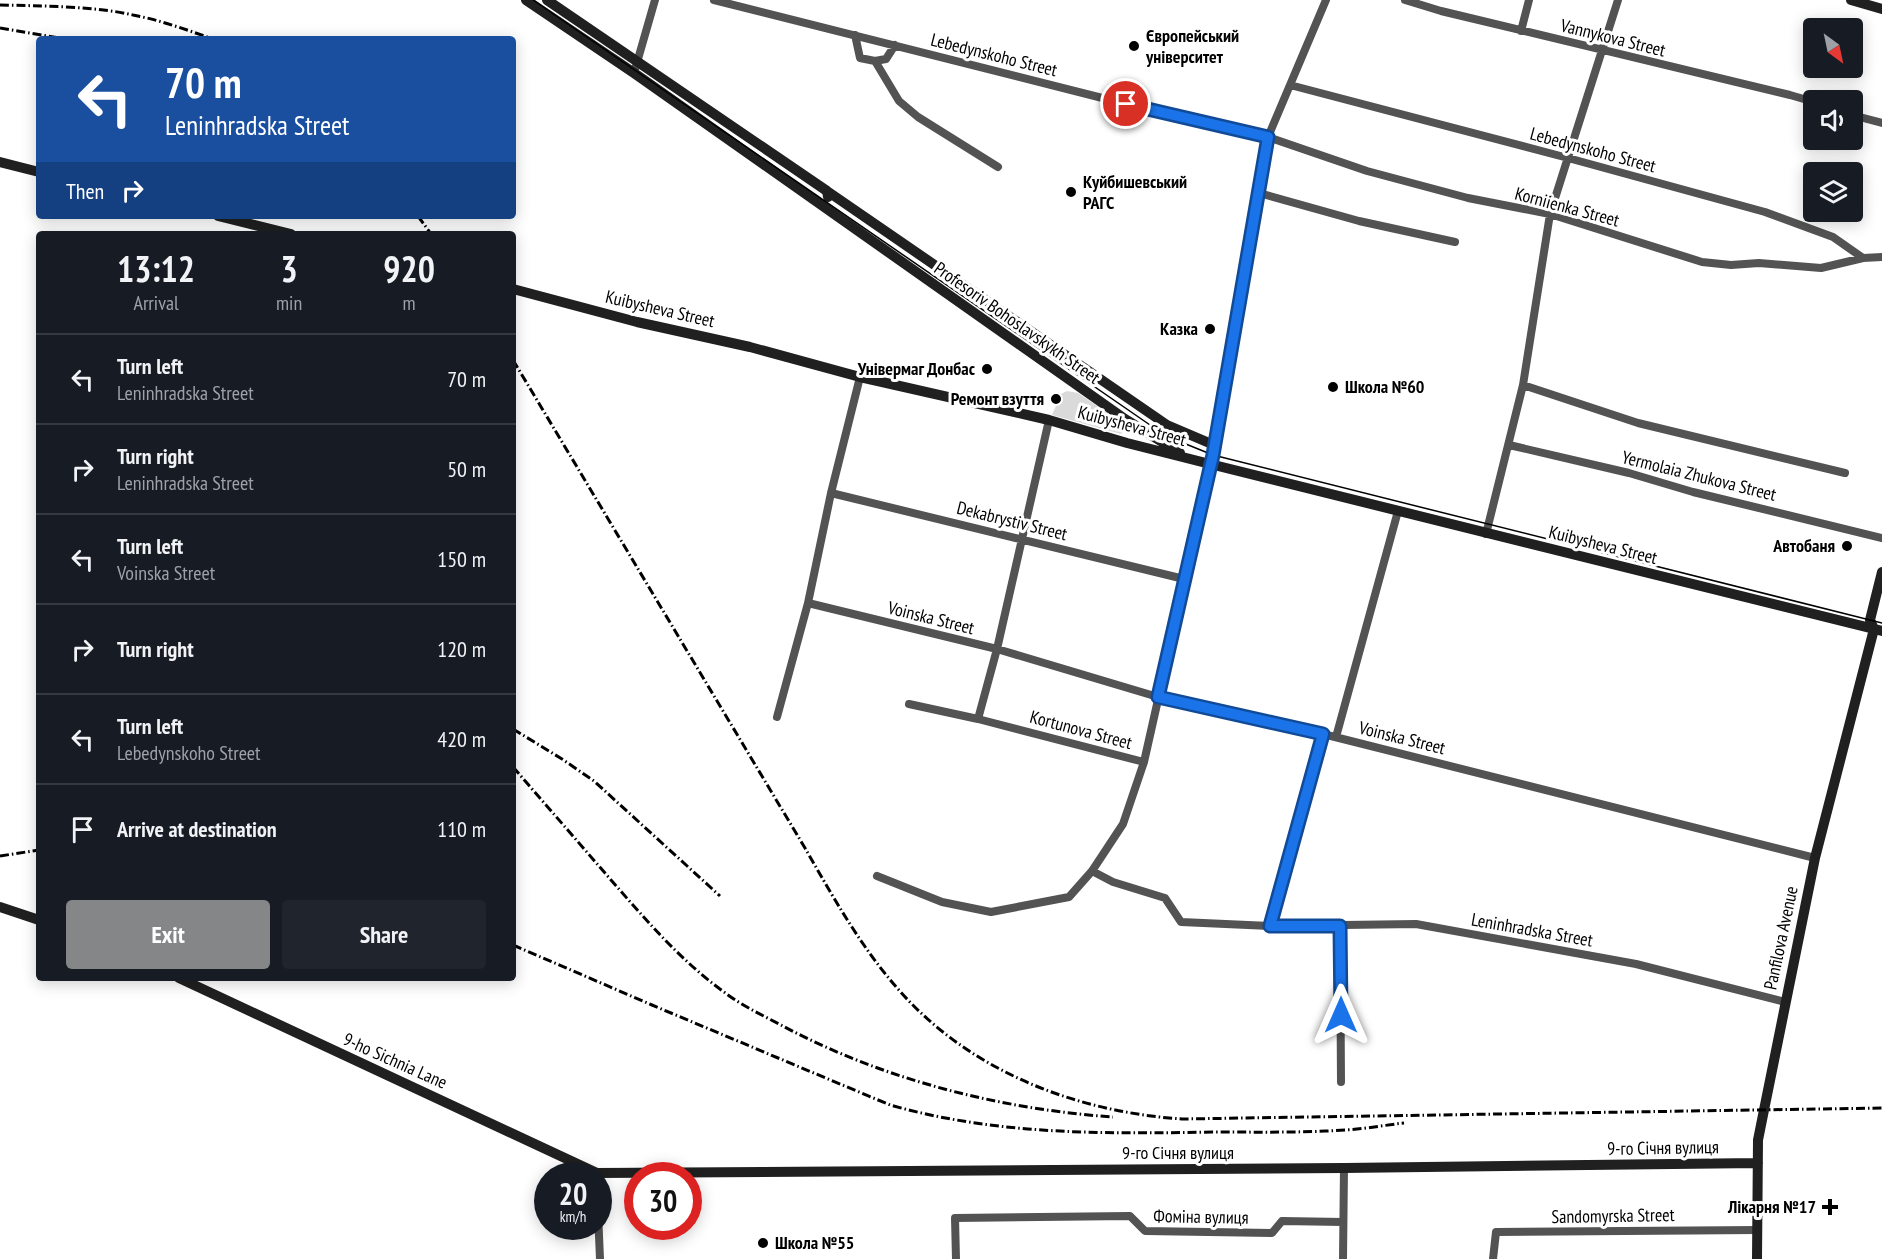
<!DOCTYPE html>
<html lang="en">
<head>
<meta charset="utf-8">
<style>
	body { margin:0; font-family:"PT Sans Narrow",sans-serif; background:#20242c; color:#f1f3f6; height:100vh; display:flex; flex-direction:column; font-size:22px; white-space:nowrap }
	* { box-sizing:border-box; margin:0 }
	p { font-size:20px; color:#9ea1a6 }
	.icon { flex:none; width:33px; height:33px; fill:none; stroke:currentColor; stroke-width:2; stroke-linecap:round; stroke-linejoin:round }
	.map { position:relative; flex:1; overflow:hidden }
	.sheet { position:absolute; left:36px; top:231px; width:480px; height:750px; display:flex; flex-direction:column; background:#171b24; border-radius:6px; box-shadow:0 3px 15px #0003 }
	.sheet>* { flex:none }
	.hud { position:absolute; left:36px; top:36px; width:480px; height:183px; border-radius:6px; box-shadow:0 3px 15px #0003; background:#1a4fa0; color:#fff; overflow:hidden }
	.needle { width:39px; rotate:147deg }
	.fabs { position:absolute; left:1803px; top:18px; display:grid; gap:12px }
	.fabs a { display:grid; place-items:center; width:60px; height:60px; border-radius:6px; background:#171b24; box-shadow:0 3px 15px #0003; font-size:30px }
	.speed { position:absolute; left:534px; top:1162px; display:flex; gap:12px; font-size:30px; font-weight:700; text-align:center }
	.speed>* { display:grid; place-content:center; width:78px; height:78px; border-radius:50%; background:#171b24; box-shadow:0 3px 15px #0003; line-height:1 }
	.speed small { font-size:15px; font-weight:400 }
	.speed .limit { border:9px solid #d22; background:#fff; color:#111 }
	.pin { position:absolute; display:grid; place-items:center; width:51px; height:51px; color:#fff; margin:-26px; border:3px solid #fff; border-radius:50%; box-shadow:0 2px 6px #0007 }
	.me { position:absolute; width:66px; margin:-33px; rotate:0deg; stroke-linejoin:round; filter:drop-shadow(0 0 4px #0008) }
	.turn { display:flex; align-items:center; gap:21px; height:126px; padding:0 30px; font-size:27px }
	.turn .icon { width:78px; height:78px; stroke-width:2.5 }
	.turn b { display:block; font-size:42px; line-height:51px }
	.then { display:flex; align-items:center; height:57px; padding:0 30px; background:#0003; gap:12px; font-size:22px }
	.eta { display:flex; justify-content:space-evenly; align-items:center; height:102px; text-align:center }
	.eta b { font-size:36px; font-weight:600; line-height:42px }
	.button { display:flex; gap:12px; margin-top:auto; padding:12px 30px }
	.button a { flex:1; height:69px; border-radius:6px; background:#858687; color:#fff; font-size:24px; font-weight:600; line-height:69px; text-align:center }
	.button a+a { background:#20242c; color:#f1f3f6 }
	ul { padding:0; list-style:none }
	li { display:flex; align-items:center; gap:18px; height:90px; padding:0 30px; border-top:2px solid #363941 }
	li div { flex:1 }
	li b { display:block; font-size:22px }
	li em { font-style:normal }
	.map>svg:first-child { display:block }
</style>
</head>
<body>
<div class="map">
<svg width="1882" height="1259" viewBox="0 0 1882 1259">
	<rect width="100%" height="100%" fill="#fff"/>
	<path fill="#dadada" d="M1067 391 1078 393 1125 425V430L1121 434 1052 415 1061 394Z"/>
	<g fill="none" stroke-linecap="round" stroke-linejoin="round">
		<path stroke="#535353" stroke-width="8" d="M714 0 1126 104 1268 137 1367 171 1468 198 1550 214 1702 262 1731 265 1759 263 1821 268 1863 258
			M1405 0 1441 11 1790 95 1814 102
			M1521 31 1529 0
			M855 35 860 58 875 61
			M895 45 886 59 875 61 899 101 918 117 998 167
			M634 73 655 0
			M1290 85 1568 158 1765 212 1833 237 1863 258 1882 257
			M1852 115 1882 123
			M1259 193 1359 221 1455 242
			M1523 385 1638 423 1845 473
			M1509 445 1629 473 1693 492 1882 538
			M831 493 1184 579
			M1486 534 1523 385 1550 214 1618 0
			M808 603 997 649 1158 697 1323 734 1815 858
			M777 717 808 603 831 493 860 377
			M978 719 997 649 1049 420
			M1336 737 1398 511
			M1144 762 1213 455 1268 137 1326 0
			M1092 871 1113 882 1165 898 1181 922 1270 926 1416 924 1636 964 1785 1002
			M877 876 942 902 991 912 1069 897 1092 871 1123 824 1144 762 978 719 909 704
			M1270 926 1323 734
			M1340 926 1341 1082
			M598 1212 600 1259
			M956 1259 955 1218 1130 1216 1145 1231 1272 1233 1282 1221 1343 1222
			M1343 1259 1344 1168
			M1493 1259 1496 1232 1758 1230"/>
		<path stroke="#202020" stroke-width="10" d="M526 0 634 73 1125 419 1180 453
			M547 0 827 191 828 197
			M1851 0 1882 9
			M0 162 39 172
			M827 191 1167 425 1214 445
			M218 216 291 234
			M513 289 637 322 750 347 860 377 1049 420 1127 443 1210 464 1882 631
			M1874 629 1870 620 1882 572
			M0 907 39 920
			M179 978 597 1173 1344 1168 1758 1163
			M1757 1259 1758 1140 1764 1110 1815 858 1874 629"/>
		<path stroke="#000" stroke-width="1.5" d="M533 0 1166 436 1213 455 1882 623"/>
		<path stroke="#000" stroke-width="3" stroke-dasharray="9 3 1.5 3" stroke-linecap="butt" d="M0 5C41 6 94 6 133 15 160 20 187 30 213 39
			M0 28 66 39
			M418 216 431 234
			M513 360 805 848C833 897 861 947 898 989 969 1071 1076 1112 1182 1119L1882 1108
			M513 729 562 759 594 781 720 896
			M513 767C546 805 579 843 611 880 646 920 681 961 724 992 741 1005 760 1014 779 1024 881 1079 998 1109 1113 1117
			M0 856 39 850
			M513 945 652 1005 890 1105C996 1135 1103 1134 1212 1132 1257 1132 1301 1133 1345 1130 1365 1129 1385 1125 1404 1123"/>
	</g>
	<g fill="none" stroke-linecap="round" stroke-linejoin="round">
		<defs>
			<path id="route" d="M1126 104 1268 137 1213 455 1158 697 1323 734 1270 926H1340L1341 1015"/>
		</defs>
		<use href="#route" stroke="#114b97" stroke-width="15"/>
		<use href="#route" stroke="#1a73e8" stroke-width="10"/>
	</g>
	<g fill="#000" stroke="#fff" stroke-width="2">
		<circle cx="1134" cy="46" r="6"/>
		<circle cx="1071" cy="192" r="6"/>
		<circle cx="1210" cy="329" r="6"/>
		<circle cx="987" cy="369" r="6"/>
		<circle cx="1333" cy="387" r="6"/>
		<circle cx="1056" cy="399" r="6"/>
		<circle cx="1847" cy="546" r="6"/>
		<path d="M1827 1198h6v6h6v6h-6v6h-6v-6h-6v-6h6z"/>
		<circle cx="763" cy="1243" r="6"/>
	</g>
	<g text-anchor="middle" stroke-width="6" stroke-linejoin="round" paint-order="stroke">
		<g font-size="18" font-weight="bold" fill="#000" stroke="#fff" text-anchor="end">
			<text x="1146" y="42" text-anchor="start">Європейський<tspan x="1146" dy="21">університет</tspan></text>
			<text x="1083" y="188" text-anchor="start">Куйбишевський<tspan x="1083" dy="21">РАГС</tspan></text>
			<text x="1198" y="335">Казка</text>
			<text x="975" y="375">Універмаг Донбас</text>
			<text x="1345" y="393" text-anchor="start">Школа №60</text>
			<text x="1044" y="405">Ремонт взуття</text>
			<text x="1835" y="552">Автобаня</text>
			<text x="1816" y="1213">Лікарня №17</text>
			<text x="775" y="1249" text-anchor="start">Школа №55</text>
		</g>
		<g font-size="18" fill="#000" stroke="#fff">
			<text transform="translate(1613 38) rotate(14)" y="6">Vannykova Street</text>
			<text transform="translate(994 55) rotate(14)" y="6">Lebedynskoho Street</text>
			<text transform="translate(1593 150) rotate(15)" y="6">Lebedynskoho Street</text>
			<text transform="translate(1567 207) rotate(15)" y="6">Korniienka Street</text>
			<text transform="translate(660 309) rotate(13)" y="6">Kuibysheva Street</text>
			<text transform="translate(1017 323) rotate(35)" y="6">Profesoriv Bohoslavskykh Street</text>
			<text transform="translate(1132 426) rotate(15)" y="6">Kuibysheva Street</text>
			<text transform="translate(1699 476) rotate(14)" y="6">Yermolaia Zhukova Street</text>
			<text transform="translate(1012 521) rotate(14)" y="6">Dekabrystiv Street</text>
			<text transform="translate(1603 545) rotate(14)" y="6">Kuibysheva Street</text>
			<text transform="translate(931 618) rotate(14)" y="6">Voinska Street</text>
			<text transform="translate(1081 730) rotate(15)" y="6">Kortunova Street</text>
			<text transform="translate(1402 738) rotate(14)" y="6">Voinska Street</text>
			<text transform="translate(1532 930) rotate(10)" y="6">Leninhradska Street</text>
			<text transform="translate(1781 938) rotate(-78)" y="6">Panfilova Avenue</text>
			<text transform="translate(395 1061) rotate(24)" y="6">9-ho Sichnia Lane</text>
			<text transform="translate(1663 1148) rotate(-1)" y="6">9-го Січня вулиця</text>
			<text x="1178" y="1159">9-го Січня вулиця</text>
			<text transform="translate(1613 1216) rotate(-1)" y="6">Sandomyrska Street</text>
			<text transform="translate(1201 1217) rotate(1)" y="6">Фоміна вулиця</text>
		</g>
	</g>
</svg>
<div class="fabs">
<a><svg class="needle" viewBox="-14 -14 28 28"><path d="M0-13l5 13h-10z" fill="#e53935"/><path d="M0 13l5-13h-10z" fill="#9ea1a6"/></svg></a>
<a><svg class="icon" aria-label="sound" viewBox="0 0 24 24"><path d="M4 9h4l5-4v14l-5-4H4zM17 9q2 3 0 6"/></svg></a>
<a><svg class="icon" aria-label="layers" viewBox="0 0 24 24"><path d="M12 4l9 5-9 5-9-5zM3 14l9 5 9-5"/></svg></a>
</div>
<div class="speed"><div>20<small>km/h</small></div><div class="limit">30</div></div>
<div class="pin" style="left:1126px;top:104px;background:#d93025"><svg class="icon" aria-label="arrive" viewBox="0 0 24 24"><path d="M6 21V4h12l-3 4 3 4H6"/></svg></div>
<svg class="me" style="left:1341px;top:1015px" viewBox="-20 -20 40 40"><path d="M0-17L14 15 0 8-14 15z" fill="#1a73e8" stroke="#fff" stroke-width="4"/></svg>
<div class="hud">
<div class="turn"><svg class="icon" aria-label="left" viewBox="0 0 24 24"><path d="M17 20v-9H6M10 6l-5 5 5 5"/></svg><div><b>70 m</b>Leninhradska Street</div></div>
<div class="then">Then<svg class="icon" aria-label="right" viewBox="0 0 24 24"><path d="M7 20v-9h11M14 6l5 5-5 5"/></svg></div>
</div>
<section class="sheet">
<div class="eta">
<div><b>13:12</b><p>Arrival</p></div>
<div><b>3</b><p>min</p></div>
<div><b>920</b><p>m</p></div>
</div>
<ul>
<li><svg class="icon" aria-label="left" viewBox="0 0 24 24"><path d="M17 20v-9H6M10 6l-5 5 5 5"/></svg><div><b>Turn left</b><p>Leninhradska Street</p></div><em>70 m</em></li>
<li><svg class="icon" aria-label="right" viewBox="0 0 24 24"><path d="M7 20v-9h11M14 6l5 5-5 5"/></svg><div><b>Turn right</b><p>Leninhradska Street</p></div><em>50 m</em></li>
<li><svg class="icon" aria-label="left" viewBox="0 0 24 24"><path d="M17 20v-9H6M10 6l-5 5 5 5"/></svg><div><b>Turn left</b><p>Voinska Street</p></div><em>150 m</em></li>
<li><svg class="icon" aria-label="right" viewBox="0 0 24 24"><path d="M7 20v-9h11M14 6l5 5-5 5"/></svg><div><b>Turn right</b></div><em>120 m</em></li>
<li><svg class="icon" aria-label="left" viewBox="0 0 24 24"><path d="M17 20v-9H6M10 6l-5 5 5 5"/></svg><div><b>Turn left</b><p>Lebedynskoho Street</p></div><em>420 m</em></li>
<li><svg class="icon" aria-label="arrive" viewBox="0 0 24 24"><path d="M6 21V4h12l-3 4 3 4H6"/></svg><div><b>Arrive at destination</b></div><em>110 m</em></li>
</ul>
<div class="button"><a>Exit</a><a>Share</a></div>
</section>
</div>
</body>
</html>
